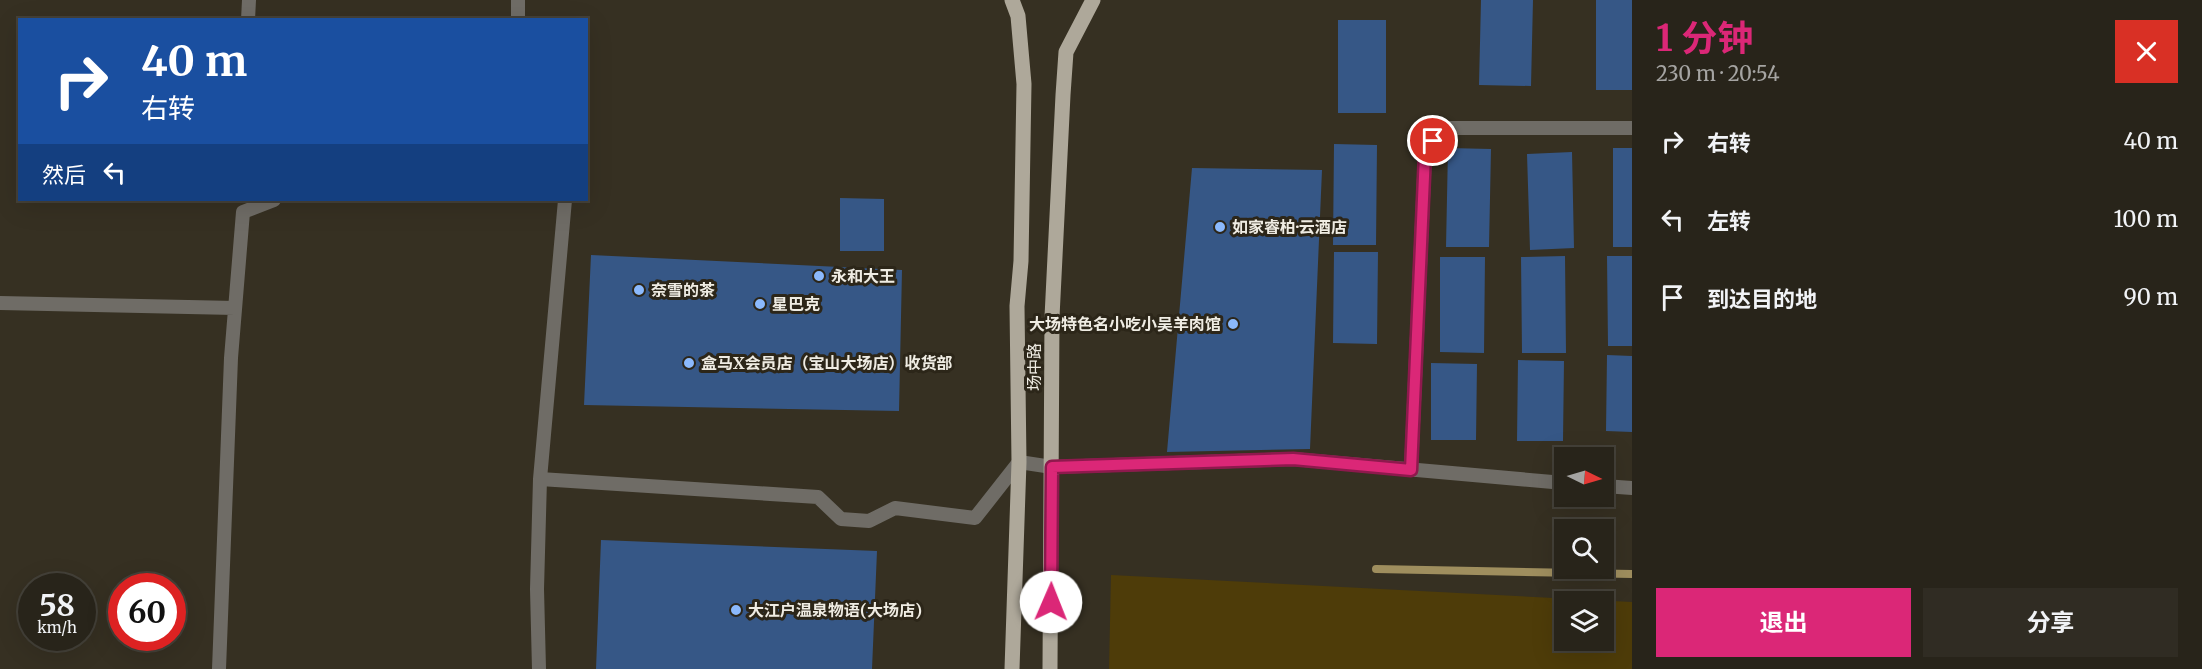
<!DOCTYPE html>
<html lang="zh">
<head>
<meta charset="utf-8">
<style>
	body { margin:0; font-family:Merriweather,"Noto Sans SC",serif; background:#302c23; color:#f1f3f6; height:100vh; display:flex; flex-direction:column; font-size:22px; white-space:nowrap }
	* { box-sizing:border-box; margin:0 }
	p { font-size:20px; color:#a5a4a2 }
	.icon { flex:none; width:33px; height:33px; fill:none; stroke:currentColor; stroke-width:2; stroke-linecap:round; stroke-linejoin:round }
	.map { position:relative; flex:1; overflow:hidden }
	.side { display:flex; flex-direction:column; background:#28241a; width:570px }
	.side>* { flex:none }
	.guide { position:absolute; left:18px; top:18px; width:570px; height:183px; border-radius:0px; box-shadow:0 6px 24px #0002,0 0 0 2px #444139; background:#1a4fa0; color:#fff; overflow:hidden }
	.needle { width:39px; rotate:95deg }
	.tools { position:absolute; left:1554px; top:447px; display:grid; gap:12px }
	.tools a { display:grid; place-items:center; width:60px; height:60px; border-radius:0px; background:#28241a; box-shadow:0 6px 24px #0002,0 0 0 2px #444139; font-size:30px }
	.speed { position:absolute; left:18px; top:573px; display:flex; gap:12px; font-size:30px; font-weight:700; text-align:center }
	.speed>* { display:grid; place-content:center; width:78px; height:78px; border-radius:50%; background:#28241a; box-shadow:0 6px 24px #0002,0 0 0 2px #444139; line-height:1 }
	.speed small { font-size:15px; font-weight:400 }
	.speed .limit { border:9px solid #d22; background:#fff; color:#111 }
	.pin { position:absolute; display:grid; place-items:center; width:51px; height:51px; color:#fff; margin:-26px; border:3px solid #fff; border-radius:50%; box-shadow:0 2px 6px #0007 }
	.me { position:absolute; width:66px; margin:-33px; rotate:1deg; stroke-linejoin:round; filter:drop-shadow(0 0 4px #0008) }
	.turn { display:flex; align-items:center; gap:21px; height:126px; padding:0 24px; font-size:27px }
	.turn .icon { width:78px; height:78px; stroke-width:2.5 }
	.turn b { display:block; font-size:42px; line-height:51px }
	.then { display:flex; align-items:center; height:57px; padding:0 24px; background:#0003; gap:12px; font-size:22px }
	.round { display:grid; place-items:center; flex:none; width:63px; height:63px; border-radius:0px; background:#302c23 }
	.overview { display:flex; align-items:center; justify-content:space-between; height:102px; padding:0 24px }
	h1 { font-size:36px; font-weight:700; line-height:45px; color:#db2777 }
	.button { display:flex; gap:12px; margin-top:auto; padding:12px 24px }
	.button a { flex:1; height:69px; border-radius:0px; background:#db2777; color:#fff; font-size:24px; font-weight:700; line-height:69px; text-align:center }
	.button a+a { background:#302c23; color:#f1f3f6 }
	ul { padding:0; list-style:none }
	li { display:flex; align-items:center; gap:18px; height:78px; padding:0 24px }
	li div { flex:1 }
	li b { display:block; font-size:22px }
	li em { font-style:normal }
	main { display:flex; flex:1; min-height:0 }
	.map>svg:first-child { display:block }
</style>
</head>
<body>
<main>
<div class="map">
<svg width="1632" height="669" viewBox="0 0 1632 669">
	<rect width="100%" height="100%" fill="#363022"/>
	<path fill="#4e3c09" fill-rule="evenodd" d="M1111 575 1632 602V669H1109ZM1564 602H1604V640H1564Z"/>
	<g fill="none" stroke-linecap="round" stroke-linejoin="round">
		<path stroke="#9f8e5e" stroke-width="8" d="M1376 569 1632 574"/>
	</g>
	<path fill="#365786" d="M1481 0H1533L1531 86 1479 85Z
		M1596 0H1632V90H1596Z
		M1338 20H1386V113H1338Z
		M1334 144 1377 145 1376 245H1333Z
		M1448 148 1491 149 1489 247H1446Z
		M1613 148H1632V247H1613Z
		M1572 152 1574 248 1530 250 1527 154Z
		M1192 168 1322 170 1310 449 1167 452Z
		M840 198 884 199V251H840Z
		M1334 252H1378L1377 344 1333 343Z
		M591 255 902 270 899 411 584 405Z
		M1565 256 1566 353H1522L1521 257Z
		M1607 256H1632V346H1608Z
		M1440 257H1485L1484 353 1440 352Z
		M1607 355 1632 356V432L1606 431Z
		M1518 360 1564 361 1563 441H1517Z
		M1431 363 1477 364 1476 440H1431Z
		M601 540 877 551 872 669H596Z"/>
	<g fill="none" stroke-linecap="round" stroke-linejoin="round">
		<path stroke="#6f6c66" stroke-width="14" d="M248 20 249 0
			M518 20V0
			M0 303 235 308
			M1411 470 1425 154 1441 128H1632
			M540 479 818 497 841 519 869 521 895 508 975 518 1019 462 1052 467 1293 459 1564 483
			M1604 486 1632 488
			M219 669 231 358 243 212 274 200
			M539 669 537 589 540 479 565 200"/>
		<path stroke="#aea89a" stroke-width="15" d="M1012 0 1018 16 1024 84 1021 261 1017 306 1019 462 1012 669
			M1050 669 1052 317 1063 95 1066 52 1093 0"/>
	</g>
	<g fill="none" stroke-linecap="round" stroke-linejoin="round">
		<defs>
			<path id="route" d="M1051 602 1052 467 1293 459 1411 470 1425 154 1433 141"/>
		</defs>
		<use href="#route" stroke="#8e194d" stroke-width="15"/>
		<use href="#route" stroke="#db2777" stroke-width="10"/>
	</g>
	<g fill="#8bb9fc" stroke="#2c2619" stroke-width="2">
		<circle cx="1220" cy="227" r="6"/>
		<circle cx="819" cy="276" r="6"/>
		<circle cx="639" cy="290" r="6"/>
		<circle cx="760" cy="304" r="6"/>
		<circle cx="1233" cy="324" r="6"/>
		<circle cx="689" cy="363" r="6"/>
		<circle cx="736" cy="610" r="6"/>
	</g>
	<g text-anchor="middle" stroke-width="6" stroke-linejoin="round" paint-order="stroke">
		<g font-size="16" font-weight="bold" fill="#efece3" stroke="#2c2619" text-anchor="start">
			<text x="1232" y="233">如家睿柏·云酒店</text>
			<text x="831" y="282">永和大王</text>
			<text x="651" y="296">奈雪的茶</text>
			<text x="772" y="310">星巴克</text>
			<text x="1221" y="330" text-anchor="end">大场特色名小吃小吴羊肉馆</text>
			<text x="701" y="369">盒马X会员店（宝山大场店）收货部</text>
			<text x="748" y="616">大江户温泉物语(大场店)</text>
		</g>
		<g font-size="16" fill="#efece3" stroke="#2c2619">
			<text transform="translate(1034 367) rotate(-90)" y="6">场中路</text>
		</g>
	</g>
</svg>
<div class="tools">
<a><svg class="needle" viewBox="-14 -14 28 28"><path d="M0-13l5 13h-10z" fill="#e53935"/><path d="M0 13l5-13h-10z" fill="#a5a4a2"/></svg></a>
<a><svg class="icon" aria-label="search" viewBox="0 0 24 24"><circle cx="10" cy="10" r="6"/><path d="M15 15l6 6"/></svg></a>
<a><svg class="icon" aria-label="layers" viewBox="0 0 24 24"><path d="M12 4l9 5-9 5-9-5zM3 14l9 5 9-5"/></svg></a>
</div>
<div class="speed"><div>58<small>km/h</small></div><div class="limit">60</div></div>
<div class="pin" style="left:1433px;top:141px;background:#d93025"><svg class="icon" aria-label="arrive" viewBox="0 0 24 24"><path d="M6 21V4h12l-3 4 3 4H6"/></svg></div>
<svg class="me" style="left:1051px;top:602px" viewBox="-20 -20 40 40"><circle r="19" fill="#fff"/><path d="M0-13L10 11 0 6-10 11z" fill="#db2777"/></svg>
<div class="guide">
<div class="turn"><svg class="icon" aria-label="right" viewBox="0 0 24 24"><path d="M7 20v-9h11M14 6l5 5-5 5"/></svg><div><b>40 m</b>右转</div></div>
<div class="then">然后<svg class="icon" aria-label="left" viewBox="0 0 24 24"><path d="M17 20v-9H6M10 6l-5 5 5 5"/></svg></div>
</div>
</div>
<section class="side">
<div class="overview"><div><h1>1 分钟</h1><p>230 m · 20:54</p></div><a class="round" style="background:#d93025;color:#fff"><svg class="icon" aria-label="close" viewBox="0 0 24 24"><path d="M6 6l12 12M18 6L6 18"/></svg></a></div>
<ul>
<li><svg class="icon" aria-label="right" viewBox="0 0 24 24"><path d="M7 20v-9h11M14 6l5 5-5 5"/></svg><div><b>右转</b></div><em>40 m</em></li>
<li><svg class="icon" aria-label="left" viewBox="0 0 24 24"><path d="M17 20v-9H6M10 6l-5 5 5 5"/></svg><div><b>左转</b></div><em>100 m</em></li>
<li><svg class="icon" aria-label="arrive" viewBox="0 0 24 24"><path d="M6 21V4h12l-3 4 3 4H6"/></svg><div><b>到达目的地</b></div><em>90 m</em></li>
</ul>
<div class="button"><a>退出</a><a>分享</a></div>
</section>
</main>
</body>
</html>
